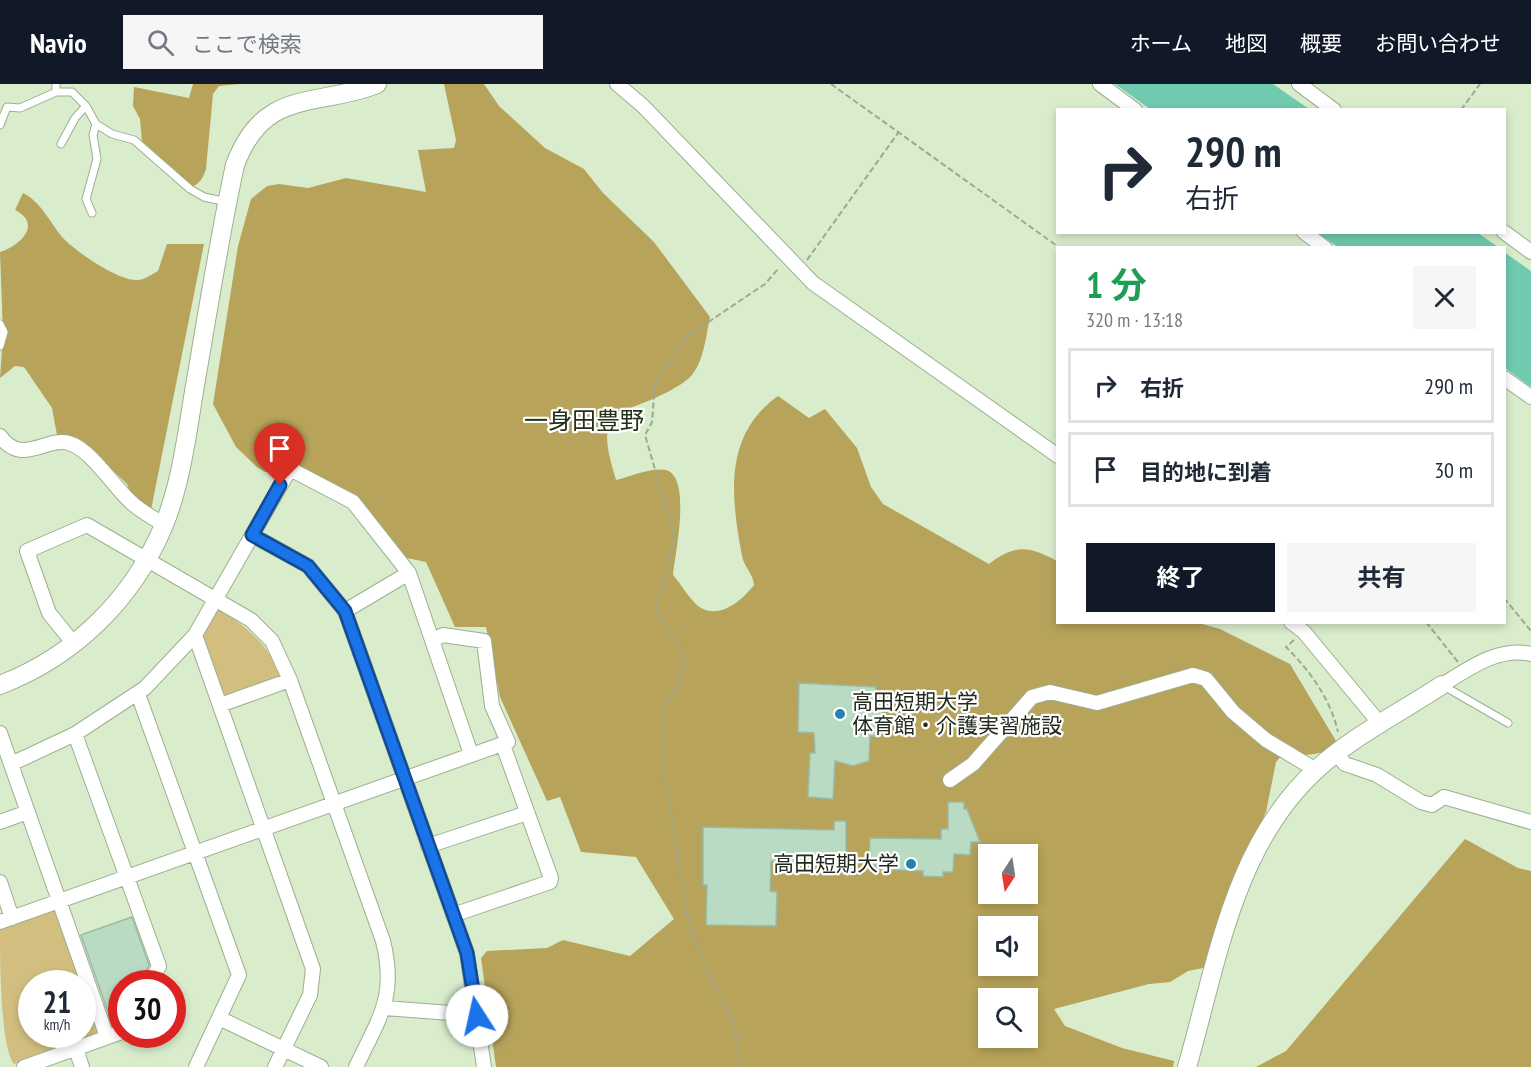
<!DOCTYPE html>
<html lang="ja">
<head>
<meta charset="utf-8">
<style>
	body { margin:0; font-family:"PT Sans Narrow","Noto Sans JP",sans-serif; background:#f6f6f7; color:#1f2937; height:100vh; display:flex; flex-direction:column; font-size:22px; white-space:nowrap }
	* { box-sizing:border-box; margin:0 }
	p { font-size:20px; color:#747a83 }
	.icon { flex:none; width:33px; height:33px; fill:none; stroke:currentColor; stroke-width:2; stroke-linecap:round; stroke-linejoin:round }
	.map { position:relative; flex:1; overflow:hidden }
	.side { position:absolute; left:1056px; top:162px; width:450px; height:378px; display:flex; flex-direction:column; background:#fff; border-radius:0px; box-shadow:0 3px 9px #0003 }
	.side>* { flex:none }
	.top-card { position:absolute; left:1056px; top:24px; width:450px; height:126px; border-radius:0px; box-shadow:0 3px 9px #0003; background:#fff; color:#1f2937; overflow:hidden }
	.needle { width:39px; rotate:192deg }
	.buttons { position:absolute; left:978px; top:760px; display:grid; gap:12px }
	.buttons a { display:grid; place-items:center; width:60px; height:60px; border-radius:0px; background:#fff; box-shadow:0 3px 9px #0003; font-size:30px }
	.speed { position:absolute; left:18px; top:886px; display:flex; gap:12px; font-size:30px; font-weight:700; text-align:center }
	.speed>* { display:grid; place-content:center; width:78px; height:78px; border-radius:50%; background:#fff; box-shadow:0 3px 9px #0003; line-height:1 }
	.speed small { font-size:15px; font-weight:400 }
	.speed .limit { border:9px solid #d22; background:#fff; color:#111 }
	.pin { position:absolute; display:grid; place-items:center; width:51px; height:51px; color:#fff; margin:-62px -26px; border-radius:50% 50% 50% 0; rotate:-45deg; box-shadow:0 0 6px #0007 }
	.pin .icon { rotate:45deg }
	.me { position:absolute; width:66px; margin:-33px; rotate:350deg; stroke-linejoin:round; filter:drop-shadow(0 0 4px #0008) }
	.turn { display:flex; align-items:center; gap:21px; height:126px; padding:0 30px; font-size:27px }
	.turn .icon { width:78px; height:78px; stroke-width:2.5 }
	.turn b { display:block; font-size:42px; line-height:51px }
	.round { display:grid; place-items:center; flex:none; width:63px; height:63px; border-radius:0px; background:#f6f6f7 }
	.head { display:flex; align-items:center; justify-content:space-between; height:102px; padding:0 30px }
	h1 { font-size:36px; font-weight:700; line-height:45px; color:#1e9e55 }
	.button { display:flex; gap:12px; margin-top:auto; padding:12px 30px }
	.button a { flex:1; height:69px; border-radius:0px; background:#111827; color:#fff; font-size:24px; font-weight:700; line-height:69px; text-align:center }
	.button a+a { background:#f6f6f7; color:#1f2937 }
	ul { padding:0; list-style:none }
	li { display:flex; align-items:center; gap:18px; height:75px; margin:0 12px 9px; padding:0 18px; border:3px solid #e0e1e3; border-radius:0px }
	li div { flex:1 }
	li b { display:block; font-size:22px }
	li em { font-style:normal }
	header { display:flex; align-items:center; gap:36px; box-sizing:border-box; height:84px; padding:0 30px; background:#111827; color:#fff }
	header strong { font-size:28px }
	nav { display:flex; gap:33px; margin-inline-start:auto; font-size:21px }
	.search { width:420px; height:54px; background:#f6f6f7; display:flex; align-items:center; gap:15px; box-sizing:border-box; padding:0 21px; border-radius:0px; color:#747a83; font-size:22px }
	.map>svg:first-child { display:block }
</style>
</head>
<body>
<header>
<strong>Navio</strong>
<div class="search"><svg class="icon" aria-label="search" viewBox="0 0 24 24"><circle cx="10" cy="10" r="6"/><path d="M15 15l6 6"/></svg>ここで検索</div>
<nav><a>ホーム</a><a>地図</a><a>概要</a><a>お問い合わせ</a></nav>
</header>
<div class="map">
<svg width="1531" height="983" viewBox="0 0 1531 983">
	<rect width="100%" height="100%" fill="#d9edcd"/>
	<path fill="#d2bf80" fill-rule="evenodd" d="M220 526C249 544 270 562 281 595L224 615 201 551 213 529Z
		M51 826 57 828 99 945 96 952 14 980C0 964 0 871 0 844ZM32 900H82V951H32Z"/>
	<path fill="#b7a35a" fill-rule="evenodd" d="M193 0H239L219 2 213 10 206 85C202 97 198 102 186 104L142 58 140 35 133 22 134 3 189 14Z
		M444 0H484L499 22 545 64 584 85 603 109 654 158 710 233C706 252 704 276 692 291 678 307 634 323 613 330 601 351 610 374 616 396 631 392 652 383 666 386 692 393 675 470 673 491 681 500 691 518 701 524 722 535 743 515 754 501 753 489 744 483 742 472 731 413 723 351 778 312L809 334 825 325 857 364 871 403 883 420 989 480C1014 460 1029 462 1057 477L1058 538H1195L1220 545 1290 580 1336 657C1325 675 1301 670 1282 671L1276 678 1266 728 1237 791 1208 883 1188 887 1170 898 1149 900 1054 925 1065 942 1122 964 1174 977 1173 983H496L481 874 487 867 547 864 563 856 630 872 674 835 636 773 581 768 560 713 547 717 500 613 486 543H455L426 478 407 474 400 468 356 412 285 376 275 388H265L257 383 236 363 213 320 238 162 251 115 267 102 279 100 308 104 346 94 426 108 418 66 454 64 456 56ZM988 771H1028V810H988ZM988 843H1028V882H988ZM988 915H1028V954H988Z
		M23 109C40 117 50 138 62 153 75 167 118 197 137 196 144 196 151 191 158 187L167 160H204L151 426 134 418 127 400 99 373 72 363 57 351 52 324 24 283 15 282 0 294 3 250 0 168C20 162 43 140 15 126Z
		M1465 755 1518 784 1531 787V983H1256L1286 967Z"/>
	<path fill="#6fcab0" d="M1115 0H1273L1309 25H1150Z
		M1317 149H1478L1498 163H1338Z
		M1504 168 1531 187V303L1505 284Z"/>
	<path fill="#badbc3" stroke="#9bbba4" stroke-width="1.5" d="M799 599 876 603V611L883 612 881 652H870L869 677 853 682 835 677 833 715 808 713 810 669H815L814 649 798 648Z
		M948 718H964V725H967L980 758H971L970 771 954 770 953 788H943V793L923 792V787L876 785V781H869L870 754 941 755V745H948Z
		M834 737H846V772L829 771V779L771 777 770 807 777 808 776 842 706 841 707 801H703V743L834 746Z
		M132 833 149 881 141 900H122V939L113 942 81 851Z"/>
	<g fill="none" stroke-linecap="round" stroke-linejoin="round">
		<defs>
			<path id="service" d="M56 8H72L86 22 96 40 112 50 134 56 190 105 204 113 227 118
				M0 41 7 23 20 24 56 8V0
				M61 60 75 34 86 22
				M92 129 86 115 97 75 93 51 96 40
				M0 240 4 248 0 262
				M1442 601 1508 639"/>
			<path id="minor" d="M617 0 643 22 813 199 1058 372
				M1100 0 1135 26
				M1299 0 1334 26
				M1304 148 1325 164
				M1504 148 1531 168
				M1504 294 1531 313
				M0 352C22 383 47 352 69 359 92 366 115 405 133 420 142 428 154 434 164 441
				M252 451 308 482 345 527 467 869 484 983
				M345 527 409 489
				M1291 538 1304 548 1381 641
				M195 551 313 885 310 911 275 983
				M74 560 49 529 27 467 87 441 251 536 272 557 290 596 383 857C397 913 379 934 356 983
				M1442 601C1468 585 1499 562 1531 570
				M138 610 239 891 196 983
				M220 621 290 596
				M0 649 107 953
				M75 650 159 882 150 900
				M1336 669 1345 680 1377 691 1421 718 1432 721 1444 713 1531 738
				M11 680 75 650 145 604 195 551 290 385 353 418 409 489 471 670
				M950 696 973 680 1032 613 1050 608 1097 619 1193 591 1206 595 1233 628 1266 656 1316 686
				M0 738 28 728
				M428 762 527 729
				M0 798 12 834
				M453 831 550 798 551 794 503 661
				M0 838 508 658 492 622 484 557 443 551 433 556
				M385 924 477 931
				M219 934 321 983
				M76 965 82 983
				M24 983 122 948"/>
			<path id="tertiary" d="M0 601C75 572 133 515 164 441 183 394 188 340 197 290 209 220 220 150 235 81 264 3 316 24 377 0
				M1187 983C1217 880 1233 761 1317 685 1353 652 1401 628 1442 601"/>
		</defs>
		<use href="#service" stroke="#9caf90" stroke-width="9"/>
		<use href="#minor" stroke="#9caf90" stroke-width="16"/>
		<use href="#tertiary" stroke="#9caf90" stroke-width="20"/>
		<path stroke="#9baa91" stroke-width="2" stroke-dasharray="6 3" stroke-linecap="butt" d="M831 0 1060 164
			M1461 26 1480 0
			M807 176 898 49
			M1504 514 1531 547
			M1426 538 1458 578
			M1294 556 1286 563C1310 587 1330 614 1338 648
			M742 983 733 939 701 875 687 832 663 681V625L678 600 685 570 671 552 656 523 675 454 645 351 652 338 655 299 686 253 765 200 779 184"/>
		<use href="#service" stroke="#fff" stroke-width="7"/>
		<use href="#minor" stroke="#fff" stroke-width="14"/>
		<use href="#tertiary" stroke="#fff" stroke-width="18"/>
	</g>
	<g fill="none" stroke-linecap="round" stroke-linejoin="round">
		<defs>
			<path id="route" d="M280 401 252 451 308 482 345 527 467 869 477 932"/>
		</defs>
		<use href="#route" stroke="#114b97" stroke-width="15"/>
		<use href="#route" stroke="#1a73e8" stroke-width="10"/>
	</g>
	<g fill="#2283af" stroke="#fff" stroke-width="2">
		<circle cx="840" cy="630" r="6"/>
		<circle cx="911" cy="780" r="6"/>
	</g>
	<g text-anchor="middle" stroke-width="4.5" stroke-linejoin="round" paint-order="stroke">
		<g font-size="21" fill="#22291d" stroke="#fff" text-anchor="start">
			<text x="852" y="625">高田短期大学<tspan x="852" dy="24">体育館・介護実習施設</tspan></text>
			<text x="899" y="787" text-anchor="end">高田短期大学</text>
		</g>
		<g font-size="24" fill="#223118" stroke="#fff">
			<text x="584" y="345">一身田豊野</text>
		</g>
	</g>
</svg>
<div class="buttons">
<a><svg class="needle" viewBox="-14 -14 28 28"><path d="M0-13l5 13h-10z" fill="#e53935"/><path d="M0 13l5-13h-10z" fill="#747a83"/></svg></a>
<a><svg class="icon" aria-label="sound" viewBox="0 0 24 24"><path d="M4 9h4l5-4v14l-5-4H4zM17 9q2 3 0 6"/></svg></a>
<a><svg class="icon" aria-label="search" viewBox="0 0 24 24"><circle cx="10" cy="10" r="6"/><path d="M15 15l6 6"/></svg></a>
</div>
<div class="speed"><div>21<small>km/h</small></div><div class="limit">30</div></div>
<div class="pin" style="left:280px;top:401px;background:#d93025"><svg class="icon" aria-label="arrive" viewBox="0 0 24 24"><path d="M6 21V4h12l-3 4 3 4H6"/></svg></div>
<svg class="me" style="left:477px;top:932px" viewBox="-20 -20 40 40"><circle r="19" fill="#fff"/><path d="M0-13L10 11 0 6-10 11z" fill="#1a73e8"/></svg>
<div class="top-card">
<div class="turn"><svg class="icon" aria-label="right" viewBox="0 0 24 24"><path d="M7 20v-9h11M14 6l5 5-5 5"/></svg><div><b>290 m</b>右折</div></div>
</div>
<section class="side">
<div class="head"><div><h1>1 分</h1><p>320 m · 13:18</p></div><a class="round"><svg class="icon" aria-label="close" viewBox="0 0 24 24"><path d="M6 6l12 12M18 6L6 18"/></svg></a></div>
<ul>
<li><svg class="icon" aria-label="right" viewBox="0 0 24 24"><path d="M7 20v-9h11M14 6l5 5-5 5"/></svg><div><b>右折</b></div><em>290 m</em></li>
<li><svg class="icon" aria-label="arrive" viewBox="0 0 24 24"><path d="M6 21V4h12l-3 4 3 4H6"/></svg><div><b>目的地に到着</b></div><em>30 m</em></li>
</ul>
<div class="button"><a>終了</a><a>共有</a></div>
</section>
</div>
</body>
</html>
